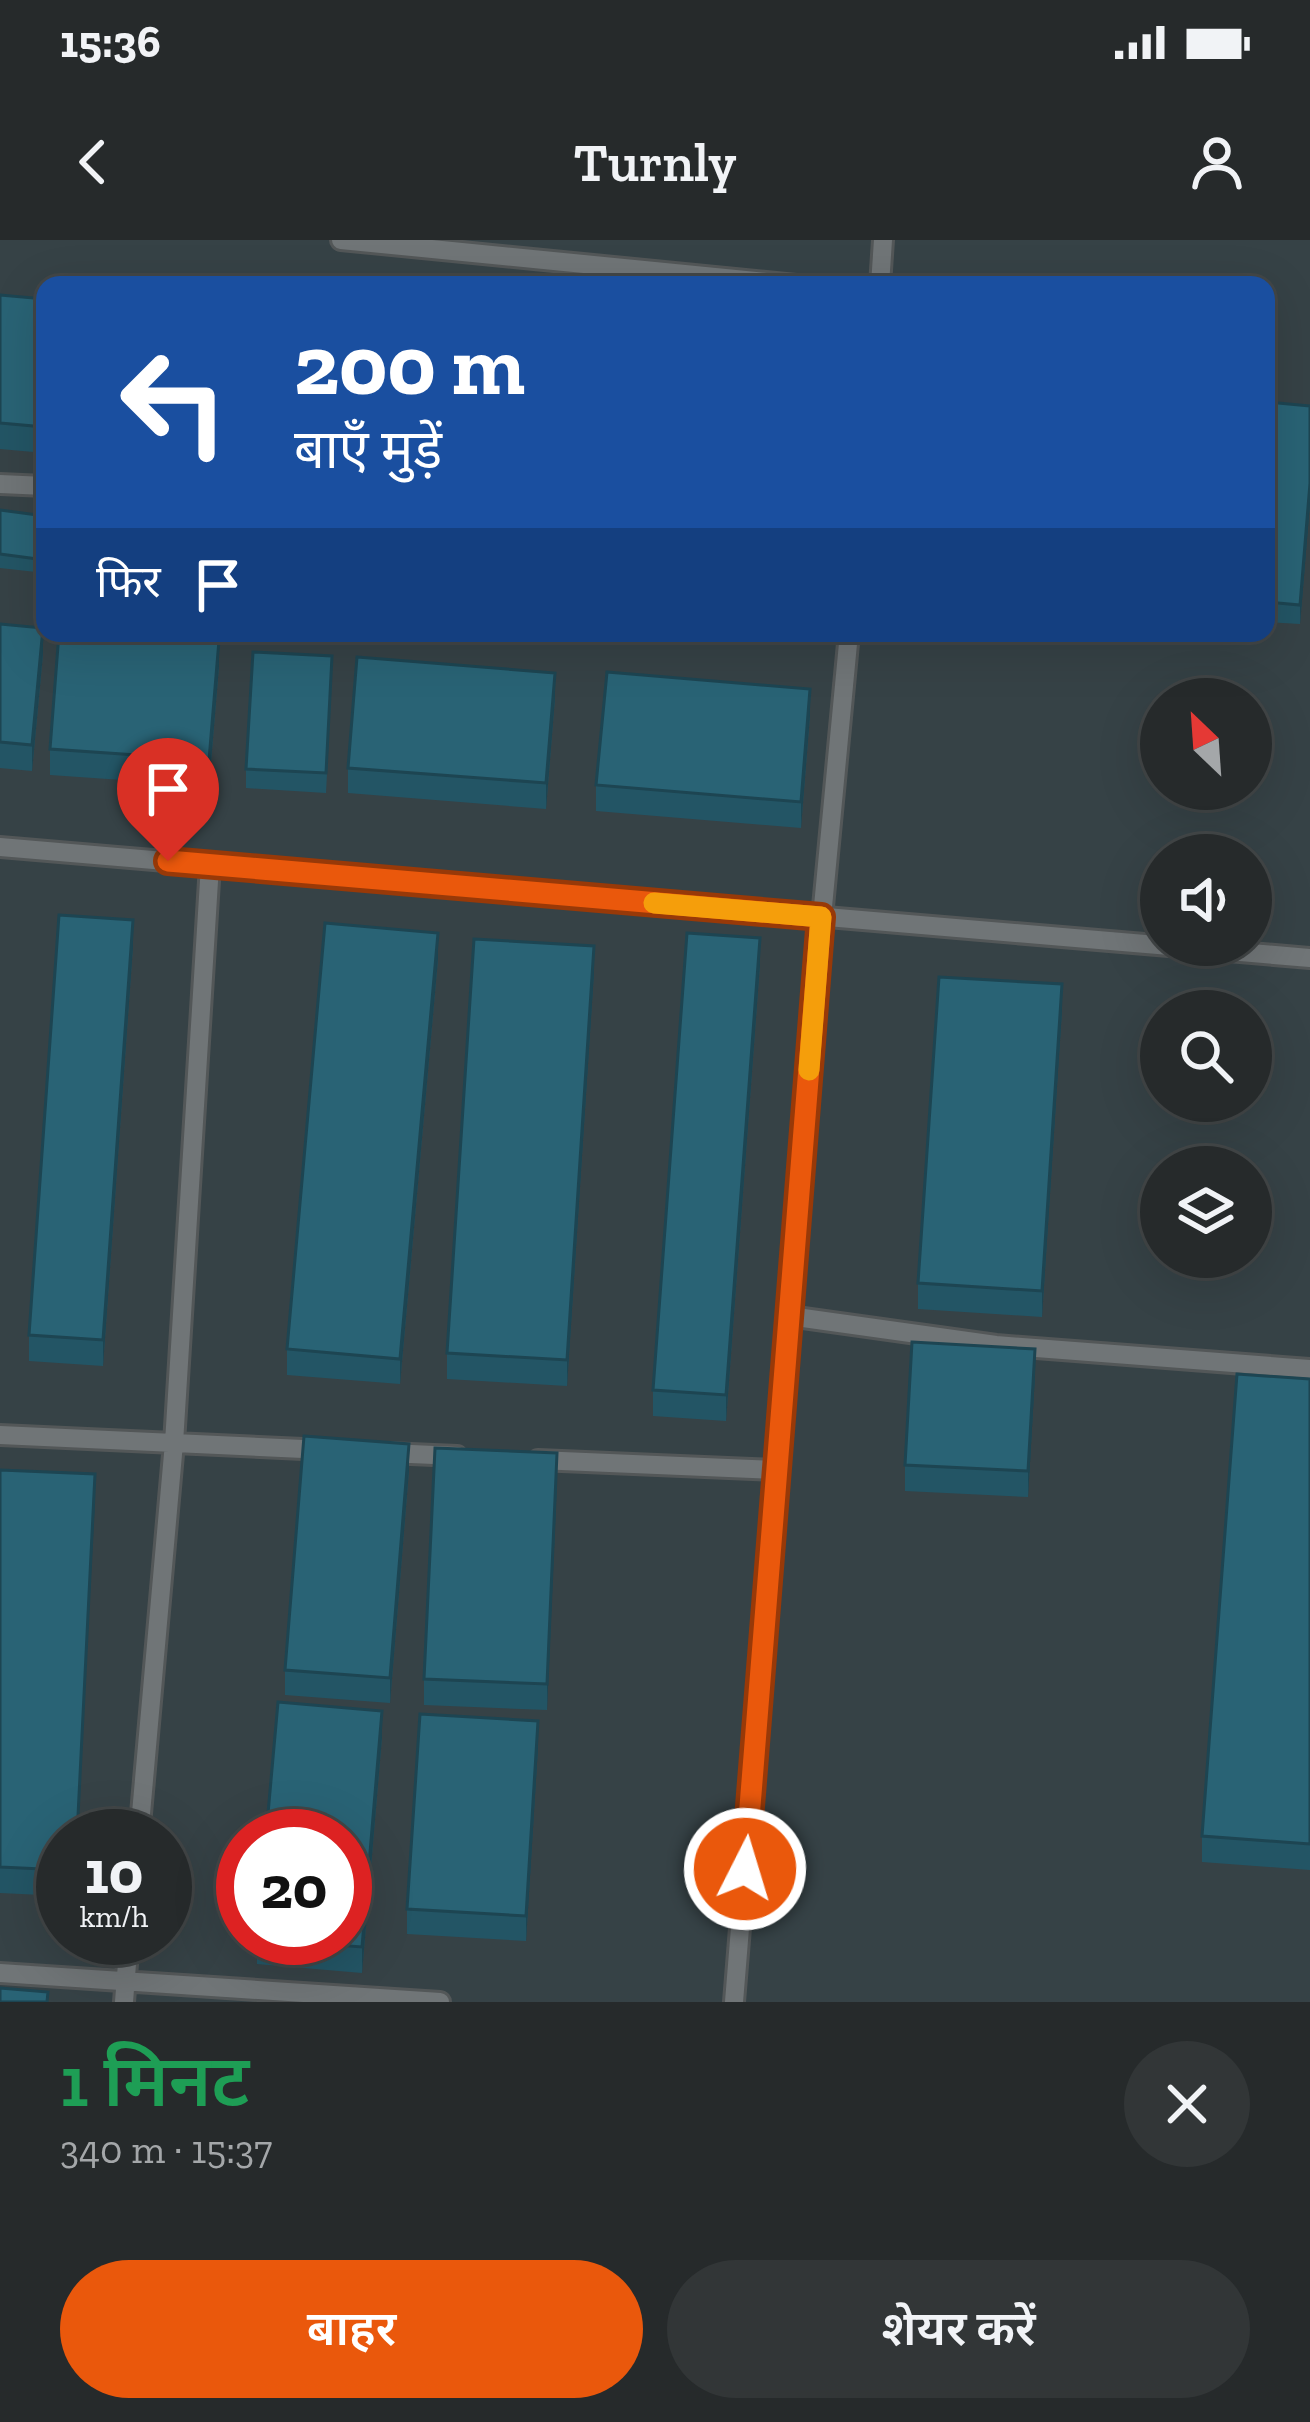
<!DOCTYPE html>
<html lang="hi">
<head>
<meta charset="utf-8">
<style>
	body { margin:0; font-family:"Zilla Slab","Noto Sans Devanagari",serif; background:#323637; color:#f1f3f6; height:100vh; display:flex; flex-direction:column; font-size:45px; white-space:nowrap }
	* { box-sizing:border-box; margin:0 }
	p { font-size:39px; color:#a4a7a9 }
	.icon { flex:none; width:66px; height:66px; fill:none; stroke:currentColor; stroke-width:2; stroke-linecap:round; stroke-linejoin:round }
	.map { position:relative; height:1762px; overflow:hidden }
	.details { display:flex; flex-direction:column; background:#262a2b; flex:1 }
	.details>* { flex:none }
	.banner { position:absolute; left:36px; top:36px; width:1239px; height:366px; border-radius:24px; box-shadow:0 12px 48px #0002,0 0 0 3px #424647; background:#1a4fa0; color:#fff; overflow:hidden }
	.needle { width:78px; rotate:335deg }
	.fabs { position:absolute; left:1140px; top:438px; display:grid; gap:24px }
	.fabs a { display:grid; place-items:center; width:132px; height:132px; border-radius:50%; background:#262a2b; box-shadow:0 12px 48px #0002,0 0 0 3px #424647; font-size:60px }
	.speed { position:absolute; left:36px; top:1569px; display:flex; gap:24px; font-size:60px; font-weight:700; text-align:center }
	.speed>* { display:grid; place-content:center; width:156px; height:156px; border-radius:50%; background:#262a2b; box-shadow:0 12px 48px #0002,0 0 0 3px #424647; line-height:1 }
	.speed small { font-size:30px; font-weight:400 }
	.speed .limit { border:18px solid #d22; background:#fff; color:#111 }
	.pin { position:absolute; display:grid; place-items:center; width:102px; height:102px; color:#fff; margin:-123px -51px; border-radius:50% 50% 50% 0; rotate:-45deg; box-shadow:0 0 12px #0007 }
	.pin .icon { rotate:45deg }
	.me { position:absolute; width:132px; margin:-66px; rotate:5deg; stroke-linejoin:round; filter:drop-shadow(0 0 9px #0008) }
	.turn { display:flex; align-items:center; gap:42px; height:252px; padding:0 60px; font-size:54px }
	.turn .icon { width:156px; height:156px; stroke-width:2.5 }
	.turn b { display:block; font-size:84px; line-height:102px }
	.then { display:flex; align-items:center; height:114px; padding:0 60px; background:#0003; gap:24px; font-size:45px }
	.round { display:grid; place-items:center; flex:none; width:126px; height:126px; border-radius:63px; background:#323637 }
	.head { display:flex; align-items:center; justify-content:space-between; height:204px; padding:0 60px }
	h1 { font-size:72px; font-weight:600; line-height:90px; color:#1e9e55 }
	.action { display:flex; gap:24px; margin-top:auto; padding:24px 60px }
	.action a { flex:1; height:138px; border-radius:72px; background:#ea580c; color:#fff; font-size:48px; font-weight:600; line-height:138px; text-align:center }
	.action a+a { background:#323637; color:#f1f3f6 }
	.status { display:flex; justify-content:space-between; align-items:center; height:84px; padding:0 60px; background:#262a2b; direction:ltr }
	.status svg { height:33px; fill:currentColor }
	header { display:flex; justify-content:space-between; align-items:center; height:156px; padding:0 60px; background:#262a2b; font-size:54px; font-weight:600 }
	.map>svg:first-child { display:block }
</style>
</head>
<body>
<div class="status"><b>15:36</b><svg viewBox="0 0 49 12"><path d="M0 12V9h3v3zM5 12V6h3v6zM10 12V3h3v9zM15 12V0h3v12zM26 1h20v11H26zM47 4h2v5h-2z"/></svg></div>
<header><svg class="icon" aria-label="back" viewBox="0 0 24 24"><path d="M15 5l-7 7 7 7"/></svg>Turnly<svg class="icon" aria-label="person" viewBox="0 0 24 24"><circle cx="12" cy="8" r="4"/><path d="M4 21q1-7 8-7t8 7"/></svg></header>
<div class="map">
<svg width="1310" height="1762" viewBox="0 0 1310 1762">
	<rect width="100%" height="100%" fill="#333839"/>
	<path fill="#364246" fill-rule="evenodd" d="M0 0H1310V1762H0ZM45 45H1266V393H45ZM1161 459H1251V549H1161ZM1161 615H1251V705H1161ZM1161 771H1251V861H1161ZM1161 927H1251V1017H1161ZM63 1596H165V1698H63ZM243 1596H345V1698H243Z"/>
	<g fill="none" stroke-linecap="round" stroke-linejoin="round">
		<defs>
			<path id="lane" d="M341 0 796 45
				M880 45 883 0
				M0 244 45 246
				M0 607 1310 718
				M789 1076 996 1105 1310 1129
				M0 1195 325 1210
				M388 1213 457 1216
				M538 1220 777 1230
				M139 1596 174 1203 210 625
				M0 1733 440 1762
				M124 1762 129 1698
				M734 1762 822 677 849 393"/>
		</defs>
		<use href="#lane" stroke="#535758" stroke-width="24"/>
		<use href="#lane" stroke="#707577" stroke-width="18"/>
	</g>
	<path fill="#235565" d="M0 55 45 59V213L0 209Z
		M1266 162 1310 166V263L1300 384 1266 382Z
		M0 270 45 276V333L0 328Z
		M0 384 43 414 32 531 0 528Z
		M219 426 209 546 50 535V509Z
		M332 436 326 553 246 548V529Z
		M555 458 546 569 348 553V528Z
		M810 475 801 588 596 571V545Z
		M133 706 103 1126 29 1121V1095Z
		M438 719 400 1144 287 1135V1109Z
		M760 724 726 1181 653 1176V1150Z
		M594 732 567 1146 447 1139V1113Z
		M1062 770 1042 1077 918 1069V1043Z
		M1035 1134 1028 1257 905 1251V1225Z
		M1310 1139V1630L1202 1622V1596Z
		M0 1230 95 1260 63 1596V1656L0 1653Z
		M409 1230 390 1463 285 1455V1430Z
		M557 1239 547 1470 424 1465V1439Z
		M382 1497 362 1733 257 1724V1698Z
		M538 1507 526 1701 407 1694V1669Z"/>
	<path fill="#1d4552" d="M1310 243V263L1300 384V365Z
		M43 388V414L32 531V505Z
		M219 400V426L209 546V520Z
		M555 433V458L546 569V543Z
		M810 449V475L801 588V562Z
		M133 680V706L103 1126V1100Z
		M438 693V719L400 1144V1119Z
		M760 698V724L726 1181V1155Z
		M594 706V732L567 1146V1120Z
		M1062 744V770L1042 1077V1051Z
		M1035 1109V1134L1028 1257V1231Z
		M409 1204V1230L390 1463V1438Z
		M557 1213V1239L547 1470V1444Z
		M95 1234V1260L77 1596Z
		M382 1471V1497L362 1733V1707Z
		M538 1481V1507L526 1701V1676Z"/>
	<path fill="#296375" stroke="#1d4552" stroke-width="3" d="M0 55 45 59V187L0 183Z
		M1266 162 1310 166V243L1300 365 1266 362Z
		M0 270 45 276V320L0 314Z
		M0 384 43 388 32 505 0 502Z
		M59 393H118L219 400 209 520 50 509Z
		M253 412 332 416 326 533 246 529Z
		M357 417 555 433 546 543 348 528Z
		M607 432 810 449 801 562 596 545Z
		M59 675 133 680 103 1100 29 1095Z
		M325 683 438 693 400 1119 287 1109Z
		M687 693 760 698 726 1155 653 1150Z
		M474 699 594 706 567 1120 447 1113Z
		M939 737 1062 744 1042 1051 918 1043Z
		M912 1102 1035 1109 1028 1231 905 1225Z
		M1237 1134 1310 1139V1604L1202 1596Z
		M304 1196 409 1204 390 1438 285 1430Z
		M435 1208 557 1213 547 1444 424 1439Z
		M0 1230 95 1234 77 1596H63V1630L0 1627Z
		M278 1462 382 1471 362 1707 257 1699 345 1698V1596H266Z
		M420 1474 538 1481 526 1676 407 1669Z
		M0 1748 48 1752 47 1762H0Z"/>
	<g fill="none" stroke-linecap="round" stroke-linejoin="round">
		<defs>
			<path id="route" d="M168 621 821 677 745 1629"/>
		</defs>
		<use href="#route" stroke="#983908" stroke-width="30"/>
		<use href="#route" stroke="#ea580c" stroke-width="21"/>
		<path stroke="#f59e0b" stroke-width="21" d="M654 663 821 677 809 830"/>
	</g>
</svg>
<div class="fabs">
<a><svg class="needle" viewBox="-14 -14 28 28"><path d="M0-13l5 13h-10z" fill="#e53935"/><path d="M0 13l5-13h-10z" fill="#a4a7a9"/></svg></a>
<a><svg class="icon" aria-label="sound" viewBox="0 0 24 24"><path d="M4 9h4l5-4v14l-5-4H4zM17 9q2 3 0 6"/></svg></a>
<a><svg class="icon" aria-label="search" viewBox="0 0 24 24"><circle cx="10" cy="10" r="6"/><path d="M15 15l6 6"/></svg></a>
<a><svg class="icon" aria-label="layers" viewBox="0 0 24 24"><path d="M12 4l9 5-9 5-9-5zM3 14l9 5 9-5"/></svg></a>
</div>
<div class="speed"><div>10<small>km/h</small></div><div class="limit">20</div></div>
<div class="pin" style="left:168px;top:621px;background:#d93025"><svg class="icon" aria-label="arrive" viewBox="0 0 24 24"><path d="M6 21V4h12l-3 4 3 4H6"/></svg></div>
<svg class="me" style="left:745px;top:1629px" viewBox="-20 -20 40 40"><circle r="17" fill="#ea580c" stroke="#fff" stroke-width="3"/><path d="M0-11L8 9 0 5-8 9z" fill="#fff"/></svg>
<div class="banner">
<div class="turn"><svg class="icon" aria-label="left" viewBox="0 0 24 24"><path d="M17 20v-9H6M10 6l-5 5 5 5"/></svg><div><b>200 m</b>बाएँ मुड़ें</div></div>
<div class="then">फिर<svg class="icon" aria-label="arrive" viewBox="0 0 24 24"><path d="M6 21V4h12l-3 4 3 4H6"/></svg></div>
</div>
</div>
<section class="details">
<div class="head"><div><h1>1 मिनट</h1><p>340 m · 15:37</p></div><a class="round"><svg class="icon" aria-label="close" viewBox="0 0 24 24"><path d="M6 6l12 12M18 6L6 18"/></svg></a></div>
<div class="action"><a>बाहर</a><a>शेयर करें</a></div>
</section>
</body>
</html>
